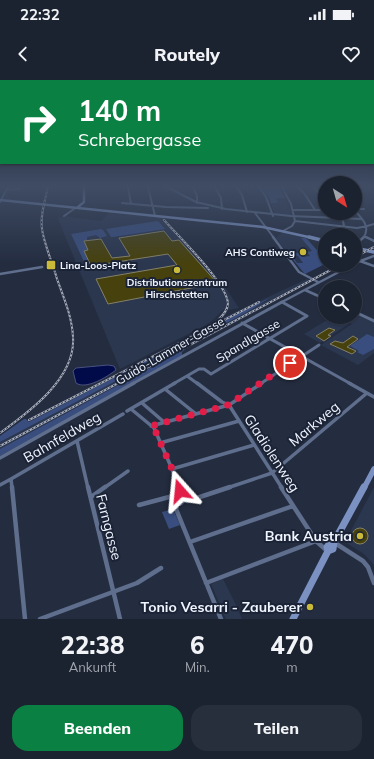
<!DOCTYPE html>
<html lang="de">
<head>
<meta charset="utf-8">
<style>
	body { margin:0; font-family:Mulish,sans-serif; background:#282f3c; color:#f1f3f6; height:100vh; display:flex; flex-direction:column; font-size:15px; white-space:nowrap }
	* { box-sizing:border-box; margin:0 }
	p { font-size:13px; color:#a0a4ab }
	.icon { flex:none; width:22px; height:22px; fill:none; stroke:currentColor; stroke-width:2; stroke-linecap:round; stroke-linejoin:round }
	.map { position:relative; height:539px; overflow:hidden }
	.details { display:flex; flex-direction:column; background:#1b2230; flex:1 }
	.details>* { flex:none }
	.hud { position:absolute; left:0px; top:0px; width:374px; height:84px; box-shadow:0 1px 3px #0004,0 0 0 1px #393f4c; background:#0b8043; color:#fff; overflow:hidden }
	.needle { width:26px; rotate:143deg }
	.controls { position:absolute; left:318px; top:96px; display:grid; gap:8px }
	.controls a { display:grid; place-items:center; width:44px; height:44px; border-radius:50%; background:#1b2230; box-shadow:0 1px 3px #0004,0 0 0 1px #393f4c; font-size:20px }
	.pin { position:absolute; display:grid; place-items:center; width:34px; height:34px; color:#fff; margin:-17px; border:2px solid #fff; border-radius:50%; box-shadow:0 1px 4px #0007 }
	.me { position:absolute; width:44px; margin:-22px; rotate:342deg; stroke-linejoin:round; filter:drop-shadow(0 0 3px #0008) }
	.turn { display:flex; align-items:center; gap:14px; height:84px; padding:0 12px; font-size:18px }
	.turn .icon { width:52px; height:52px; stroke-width:2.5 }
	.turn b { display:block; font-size:28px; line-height:34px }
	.eta { display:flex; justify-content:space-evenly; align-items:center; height:68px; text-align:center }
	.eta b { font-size:24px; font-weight:800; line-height:28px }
	.cta { display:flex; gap:8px; margin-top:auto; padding:8px 12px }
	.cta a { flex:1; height:46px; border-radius:16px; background:#0b8043; color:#fff; font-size:16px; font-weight:800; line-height:46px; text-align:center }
	.cta a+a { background:#282f3c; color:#f1f3f6 }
	.status { display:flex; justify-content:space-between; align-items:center; height:28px; padding:0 20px; background:#1b2230; direction:ltr }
	.status svg { height:11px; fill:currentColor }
	header { display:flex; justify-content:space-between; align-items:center; height:52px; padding:0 12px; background:#1b2230; font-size:18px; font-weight:800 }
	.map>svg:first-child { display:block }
</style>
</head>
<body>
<div class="status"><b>22:32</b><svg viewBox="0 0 49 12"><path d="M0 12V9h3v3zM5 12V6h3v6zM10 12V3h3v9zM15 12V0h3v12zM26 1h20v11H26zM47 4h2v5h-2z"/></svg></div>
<header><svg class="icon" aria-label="back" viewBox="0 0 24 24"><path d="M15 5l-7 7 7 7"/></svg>Routely<svg class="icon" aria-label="heart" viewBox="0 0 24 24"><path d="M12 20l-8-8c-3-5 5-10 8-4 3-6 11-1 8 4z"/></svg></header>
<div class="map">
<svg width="374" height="539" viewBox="0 0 374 539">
	<rect width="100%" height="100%" fill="#242d40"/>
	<path fill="#2b364f" d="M280 108 286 119 292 136 275 135 269 117 262 109Z
		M109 133 163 137 227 210 239 228 228 230 223 238 307 199 312 201 0 369V362L271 218 223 241 29 342 27 340 200 250 219 237 225 230H223L214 239 206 245 120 289 58 139 62 136 101 141Z
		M283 152 307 158 322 177 302 192 276 158Z
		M355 233 374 242V273L358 285 321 265 352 244 350 243 320 263 304 254 332 237H355Z
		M374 407V485L364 474 345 462Z
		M223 499 235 523 242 539H226L211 504Z"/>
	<path fill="#394e7f" d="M279 108 285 118H276L278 123H271L269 117 262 109Z
		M157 141 159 142 165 149 113 157H111L106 149Z
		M101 149 103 150 107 156 100 158 96 155 87 157 88 170 84 171 92 191 88 190 71 154Z
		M301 158H306L325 179V184L305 194 290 176H294L293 177 297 183H303L298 176 289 175 285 169 292 173H299L302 177 310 176 307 172 312 171Z
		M271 217 247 232 0 362V356L24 339H26L29 342 223 241Z
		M367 254 374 257V269L363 275 357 272 359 271 350 266Z
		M187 268 182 272V276L0 376V369Z
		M173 429 180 445 169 449 162 432Z"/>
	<path fill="#020b4a" stroke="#495180" d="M108 285 114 286 116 290C107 297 86 310 76 303L73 291 76 288Z"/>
	<path fill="#47410e" stroke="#848168" d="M164 151 172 161 179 160 217 203 108 224 96 199 177 185 168 174 91 186 84 171 88 170 84 161 101 159 112 178 130 176 119 158Z
		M329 248 335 250 328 255 331 256 324 261 316 256Z
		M353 256 358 259 347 267 356 271 352 274 330 264 335 261 343 263Z
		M352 456a8 8 0 1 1 16 0a8 8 0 1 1-16 0Z"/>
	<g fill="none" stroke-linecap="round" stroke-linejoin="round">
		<path stroke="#5f6e8c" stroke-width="2" d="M128 107 131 124
			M148 107 155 136
			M167 107 196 122 226 129 291 136 362 139
			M193 107 197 116V123
			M215 107 221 118 222 129
			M237 107 242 115 247 132
			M259 107 266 117 273 136
			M282 107 291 124 295 141 292 146 283 151
			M297 107 304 113 315 130
			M313 107 325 119
			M6 110 20 109
			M0 122 8 107
			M122 123 166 127 208 128
			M355 129H364
			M293 130H325
			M355 131C363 139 371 148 363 158
			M255 133 274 158
			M336 133 343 141 344 146
			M64 136 74 129
			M295 141 357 148 368 146
			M367 146 374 144
			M365 157 368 158"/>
		<path stroke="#5f6e8c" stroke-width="2.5" d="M273 157 299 192 318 202
			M366 157 374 161
			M355 165 364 157
			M360 181 374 186
			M355 183 374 176
			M0 194 42 187
			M305 210 325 219
			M280 223 352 185"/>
		<path stroke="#5f6e8c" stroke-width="3" d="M355 232 374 241
			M242 243 351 304
			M187 296 198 304
			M132 304 282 222
			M173 304 199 289H204L211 294 307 236 282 222
			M260 304 319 265"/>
		<path stroke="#5f6e8c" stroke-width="3.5" d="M197 303 222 322 229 325 282 408
			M349 303 374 317
			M165 309 196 334
			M142 323 164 342
			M131 329 154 348 172 389 178 408
			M127 331 175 303
			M151 346 229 325 262 303
			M77 361 88 408
			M160 363 239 341
			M0 378 134 303
			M172 389 254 365
			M11 399 123 334
			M0 405 11 399 12 408
			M104 408 128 391
			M227 408 272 393 367 313"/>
		<path stroke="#5f6e8c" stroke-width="4.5" d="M12 407 25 539
			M88 407 120 539
			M178 407 180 413
			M281 407 316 461 325 469
			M173 419a5 5 0 1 1 10 0a5 5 0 1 1-10 0Z
			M91 417 105 407
			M183 420 188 421 230 407
			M177 424 176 429 221 539
			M139 425 173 416
			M190 462 293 426
			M335 463 363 481 368 487 374 503
			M206 503 316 461
			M40 539 137 503 161 488"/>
		<path stroke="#7b91c2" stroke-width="2.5" d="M0 120 263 147 313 158
			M78 127 84 122V107"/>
		<path stroke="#7b91c2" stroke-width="3.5" d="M309 157 325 161
			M355 168 374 172"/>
		<path stroke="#7b91c2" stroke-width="5.5" d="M364 408 374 389"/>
		<path stroke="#7b91c2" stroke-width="7" d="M328 471 327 467 330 463 334 462
			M293 539 328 471 333 469 334 462 364 407"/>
		<defs>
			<path id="rail" d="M164 140C179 157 226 202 228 223 228 230 223 235 219 239
				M355 177 374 167
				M29 340 259 222
				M0 353C29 332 76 298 73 257 72 237 64 218 57 199 53 184 44 164 42 149 40 135 45 121 48 107
				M0 366 340 185"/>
		</defs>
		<use href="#rail" stroke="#a7adba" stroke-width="2"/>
		<use href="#rail" stroke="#1b2336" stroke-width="1" stroke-dasharray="2" stroke-linecap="butt"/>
	</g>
	<linearGradient id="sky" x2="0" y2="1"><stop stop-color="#141923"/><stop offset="0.58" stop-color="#3f4c64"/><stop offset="1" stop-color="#3f4c64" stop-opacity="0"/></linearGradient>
	<rect width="374" height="183" fill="url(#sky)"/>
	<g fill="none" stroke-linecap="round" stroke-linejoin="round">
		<path stroke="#e11d48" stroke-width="7" stroke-dasharray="0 12.6" d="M180 411 172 389 154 348 151 346 228 325 290 283"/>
	</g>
	<g fill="#c9ba3a" stroke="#1b2336" stroke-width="1.5">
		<circle cx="303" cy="172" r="4"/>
		<rect x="46" y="180" width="10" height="10" rx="2"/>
		<circle cx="177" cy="190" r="4"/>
		<circle cx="360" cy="456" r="4"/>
		<circle cx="310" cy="527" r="4"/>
	</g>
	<g text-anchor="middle" stroke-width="4" stroke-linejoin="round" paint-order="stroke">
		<g font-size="10" font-weight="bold" fill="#f0f5ff" stroke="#1b2336" text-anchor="end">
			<text x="295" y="176">AHS Contiweg</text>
			<text x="60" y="189" text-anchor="start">Lina-Loos-Platz</text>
			<text x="177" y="206" text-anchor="middle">Distributionszentrum<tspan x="177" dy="12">Hirschstetten</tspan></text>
		</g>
		<g font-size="12" fill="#f0f5ff" stroke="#1b2336">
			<text transform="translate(248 261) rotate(-31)" y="4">Spandlgasse</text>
			<text transform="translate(170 271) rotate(-30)" y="4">Guido-Lammer-Gasse</text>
		</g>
		<g font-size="14" fill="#f0f5ff" stroke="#1b2336">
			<text transform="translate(314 344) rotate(-40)" y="5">Markweg</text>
			<text transform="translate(62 357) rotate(-30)" y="5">Bahnfeldweg</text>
			<text transform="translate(272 373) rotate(57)" y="5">Gladiolenweg</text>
			<text transform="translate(109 447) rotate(76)" y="5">Farngasse</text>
		</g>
		<g font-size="14" font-weight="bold" fill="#f0f5ff" stroke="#1b2336" text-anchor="end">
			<text x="352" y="461">Bank Austria</text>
			<text x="302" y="532">Tonio Vesarri - Zauberer</text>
		</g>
	</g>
</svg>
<div class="controls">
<a><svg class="needle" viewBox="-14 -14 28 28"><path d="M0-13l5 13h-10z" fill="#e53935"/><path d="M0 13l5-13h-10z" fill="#a0a4ab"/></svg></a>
<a><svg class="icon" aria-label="sound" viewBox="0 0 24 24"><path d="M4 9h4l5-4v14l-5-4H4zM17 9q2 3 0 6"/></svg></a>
<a><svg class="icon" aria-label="search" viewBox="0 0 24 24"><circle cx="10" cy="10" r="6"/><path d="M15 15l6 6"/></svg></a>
</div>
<div class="pin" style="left:290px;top:283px;background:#d93025"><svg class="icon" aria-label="arrive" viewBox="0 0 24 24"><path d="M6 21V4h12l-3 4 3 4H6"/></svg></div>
<svg class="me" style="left:180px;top:411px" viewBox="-20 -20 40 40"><path d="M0-17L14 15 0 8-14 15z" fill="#e11d48" stroke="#fff" stroke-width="4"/></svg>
<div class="hud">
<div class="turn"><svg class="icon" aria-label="right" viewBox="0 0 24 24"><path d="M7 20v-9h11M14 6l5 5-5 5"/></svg><div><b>140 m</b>Schrebergasse</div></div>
</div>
</div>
<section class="details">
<div class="eta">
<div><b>22:38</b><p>Ankunft</p></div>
<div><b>6</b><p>Min.</p></div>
<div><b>470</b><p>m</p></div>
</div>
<div class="cta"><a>Beenden</a><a>Teilen</a></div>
</section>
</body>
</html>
